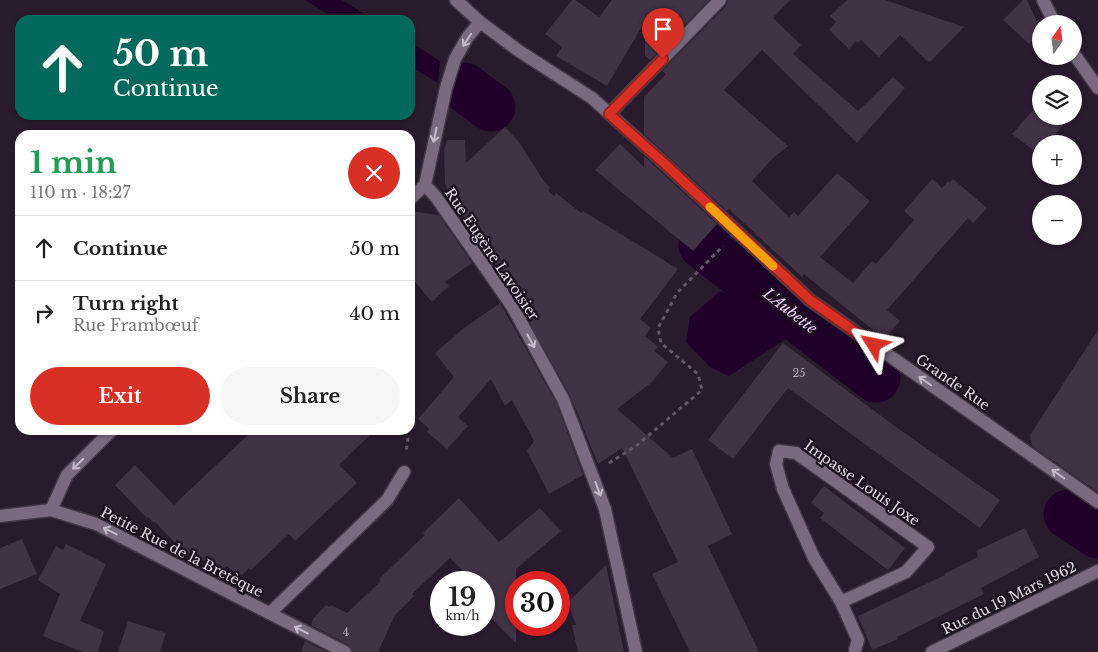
<!DOCTYPE html>
<html lang="en">
<head>
<meta charset="utf-8">
<style>
	body { margin:0; font-family:"Libre Baskerville",serif; background:#f6f6f6; color:#222; height:100vh; display:flex; flex-direction:column; font-size:19px; white-space:nowrap }
	* { box-sizing:border-box; margin:0 }
	p { font-size:16px; color:#767676 }
	.icon { flex:none; width:28px; height:28px; fill:none; stroke:currentColor; stroke-width:2; stroke-linecap:round; stroke-linejoin:round }
	.map { position:relative; flex:1; overflow:hidden }
	.sheet { position:absolute; left:15px; top:130px; width:400px; height:305px; display:flex; flex-direction:column; background:#fff; border-radius:15px; box-shadow:0 1px 4px #0004 }
	.sheet>* { flex:none }
	.banner { position:absolute; left:15px; top:15px; width:400px; height:105px; border-radius:15px; box-shadow:0 1px 4px #0004; background:#00695c; color:#fff; overflow:hidden }
	.needle { width:32px; rotate:14deg }
	.controls { position:absolute; left:1032px; top:15px; display:grid; gap:10px }
	.controls a { display:grid; place-items:center; width:50px; height:50px; border-radius:50%; background:#fff; box-shadow:0 1px 4px #0004; font-size:25px }
	.speed { position:absolute; left:430px; top:571px; display:flex; gap:10px; font-size:25px; font-weight:700; text-align:center }
	.speed>* { display:grid; place-content:center; width:65px; height:65px; border-radius:50%; background:#fff; box-shadow:0 1px 4px #0004; line-height:1 }
	.speed small { font-size:12px; font-weight:400 }
	.speed .limit { border:8px solid #d22; background:#fff; color:#111 }
	.pin { position:absolute; display:grid; place-items:center; width:42px; height:42px; color:#fff; margin:-51px -21px; border-radius:50% 50% 50% 0; rotate:-45deg; box-shadow:0 0 5px #0007 }
	.pin .icon { rotate:45deg }
	.me { position:absolute; width:55px; margin:-28px; rotate:305deg; stroke-linejoin:round; filter:drop-shadow(0 0 4px #0008) }
	.turn { display:flex; align-items:center; gap:18px; height:105px; padding:0 15px; font-size:22px }
	.turn .icon { width:65px; height:65px; stroke-width:2.5 }
	.turn b { display:block; font-size:35px; line-height:42px }
	.round { display:grid; place-items:center; flex:none; width:52px; height:52px; border-radius:26px; background:#f6f6f6 }
	.summary { display:flex; align-items:center; justify-content:space-between; height:85px; padding:0 15px }
	h1 { font-size:30px; font-weight:700; line-height:38px; color:#1e9e55 }
	.primary-button { display:flex; gap:10px; margin-top:auto; padding:10px 15px }
	.primary-button a { flex:1; height:58px; border-radius:30px; background:#d93025; color:#fff; font-size:20px; font-weight:700; line-height:58px; text-align:center }
	.primary-button a+a { background:#f6f6f6; color:#222 }
	ul { padding:0; list-style:none }
	li { display:flex; align-items:center; gap:15px; height:65px; padding:0 15px; border-top:1px solid #e0e0e0 }
	li div { flex:1 }
	li b { display:block; font-size:19px }
	li em { font-style:normal }
	.map>svg:first-child { display:block }
</style>
</head>
<body>
<div class="map">
<svg width="1098" height="652" viewBox="0 0 1098 652">
	<rect width="100%" height="100%" fill="#291b2d"/>
	<path fill="#200229" d="M305 0H342L374 20H337Z
		M410 42 440 61 438 83 410 66Z
		M720 291 743 299 792 335 729 376 710 367 686 342 690 317Z"/>
	<g fill="none" stroke-linecap="round" stroke-linejoin="round">
		<path stroke="#200229" stroke-width="49" d="M464 87 491 107
			M703 245 876 378
			M1068 514 1098 534"/>
	</g>
	<path fill="#413246" d="M572 0H575L599 17 612 0H709L650 60 645 55V21L607 86 556 56 562 47 545 34Z
		M728 0H790L773 18 801 45 793 54 858 111 893 77 905 88 857 143 762 50 724 90 788 146 774 157 752 181 789 217 794 212 798 216 837 173 870 201 820 257 853 283 872 261 876 264 914 220 904 211 932 179 942 188 948 181 949 183 953 179 987 208 973 223 968 218 887 310 900 321 884 339 804 274 802 277 729 209 727 211 644 134V97L666 74 662 71 726 6Z
		M847 0H885L964 27 931 61 928 62 900 35 879 57 861 40 858 43 856 41 849 49 829 30 836 22 830 16Z
		M1023 0H1027L1041 30 1029 44 1003 20Z
		M1074 96 1082 103 1074 112Z
		M1041 101V116H1070L1048 144H1041V156L1012 134Z
		M505 127 519 142 543 180 550 188 548 191 554 196 556 193 581 213 583 211 678 269 640 319 651 328 645 336 658 347 654 351 668 362 652 382 617 409 673 458 692 449 732 534 708 546 759 652H690L652 574 678 562 622 448 598 464 570 395 513 294 515 292 460 217 445 184 444 150 447 140H465L466 163Z
		M620 144 644 167V156L717 224 693 251 595 170Z
		M410 211 439 215 472 263 445 282 449 286 432 302 410 276Z
		M500 303 556 402 583 475 549 494 527 451 534 441 512 400 505 406 491 379 458 417 468 426 447 449 427 432 429 429 418 419 454 377 435 353 464 328Z
		M1098 330V492L1032 446 1030 435Z
		M783 343 896 427 1000 500 980 528 788 388 733 459 708 440Z
		M253 430H375L339 465 357 483 295 541 289 534 251 570 249 568 239 578 227 566 222 570 181 549 155 522 154 523 148 517 147 518 115 485 135 465 174 505Z
		M824 486 905 548 888 570 820 518 824 513 811 503Z
		M459 498 499 542 540 508 561 531 516 569V643L484 611 494 602 484 592V582H474L450 558 412 594 414 596 395 615 378 652H353L349 645 311 625 313 619 326 605 330 607 331 605 347 613 381 581 379 579 425 535 423 533Z
		M1025 528 1039 557 981 588 984 594 897 637 898 639 872 650 858 616 945 575 944 574 978 557 976 551Z
		M22 539 37 574 0 589V548Z
		M66 544 106 564 80 621 104 631 98 652H83L43 636 60 594 38 580 56 546 63 550Z
		M606 565 624 652H578L572 625H576L568 602Z
		M128 621 166 633 160 652H118Z
		M305 641 327 652H301Z"/>
	<g fill="none" stroke-linecap="round" stroke-linejoin="round">
		<defs>
			<path id="minor" d="M456 0 480 22 519 51 592 98 665 164 810 300 1098 502
				M1043 0 1055 24
				M1074 54 1098 88
				M609 114 720 0
				M425 185 436 197 512 306 563 399 605 509 636 652
				M410 199 425 185 446 88 455 59 467 38 480 22
				M51 510 96 524 345 652
				M0 516 51 510 67 475 112 430
				M841 602 814 558 783 489 776 464 779 451 796 453 928 547 906 572 841 602 858 640 855 650
				M270 613 387 500 404 472
				M932 652 1098 571"/>
		</defs>
		<use href="#minor" stroke="#433746" stroke-width="15"/>
		<path stroke="#625566" stroke-width="3" stroke-dasharray="4 4" stroke-linecap="butt" d="M406 430 408 438 406 453
			M609 463 636 446 702 390 698 374 661 343 658 328 677 293 723 246"/>
		<use href="#minor" stroke="#7a697f" stroke-width="12"/>
	</g>
	<defs><path id="oneway-shaft" d="M-6 0H5M1.5-3L5.5 0L1.5 3" fill="none" stroke-width="1.6" stroke-linecap="round" stroke-linejoin="round" transform="scale(1.25)"/></defs>
	<g stroke="#c6bbca">
		<use href="#oneway-shaft" transform="translate(467 40) rotate(123)"/>
		<use href="#oneway-shaft" transform="translate(435 135) rotate(102)"/>
		<use href="#oneway-shaft" transform="translate(531 341) rotate(61)"/>
		<use href="#oneway-shaft" transform="translate(925 381) rotate(-145)"/>
		<use href="#oneway-shaft" transform="translate(78 464) rotate(135)"/>
		<use href="#oneway-shaft" transform="translate(1058 474) rotate(-145)"/>
		<use href="#oneway-shaft" transform="translate(598 489) rotate(69)"/>
		<use href="#oneway-shaft" transform="translate(110 531) rotate(-153)"/>
		<use href="#oneway-shaft" transform="translate(301 630) rotate(-153)"/>
	</g>
	<g fill="none" stroke-linecap="round" stroke-linejoin="round">
		<defs>
			<path id="route" d="M663 59 609 114 665 164 810 300 874 345"/>
		</defs>
		<use href="#route" stroke="#8d1f18" stroke-width="12"/>
		<use href="#route" stroke="#d93025" stroke-width="9"/>
		<path stroke="#f59e0b" stroke-width="9" d="M710 207 773 266"/>
	</g>
	<g text-anchor="middle" stroke-width="5" stroke-linejoin="round" paint-order="stroke">
		<g font-size="11" fill="#b8adbc">
			<text x="799" y="377">25</text>
			<text x="346" y="636">4</text>
		</g>
		<g font-size="14" fill="#e0d6e3" stroke="#1f1223">
			<text transform="translate(492 254) rotate(56)" y="5">Rue Eugène Lavoisier</text>
			<text transform="translate(953 382) rotate(35)" y="5">Grande Rue</text>
			<text transform="translate(862 483) rotate(35)" y="5">Impasse Louis Joxe</text>
			<text transform="translate(182 552) rotate(27)" y="5">Petite Rue de la Bretèque</text>
			<text transform="translate(1009 598) rotate(-26)" y="5">Rue du 19 Mars 1962</text>
		</g>
		<g font-size="15" font-style="italic" fill="#f4d3fe" stroke="#1f1223">
			<text transform="translate(790 311) rotate(38)" y="5">L'Aubette</text>
		</g>
	</g>
</svg>
<div class="controls">
<a><svg class="needle" viewBox="-14 -14 28 28"><path d="M0-13l5 13h-10z" fill="#e53935"/><path d="M0 13l5-13h-10z" fill="#767676"/></svg></a>
<a><svg class="icon" aria-label="layers" viewBox="0 0 24 24"><path d="M12 4l9 5-9 5-9-5zM3 14l9 5 9-5"/></svg></a>
<a>+</a>
<a>−</a>
</div>
<div class="speed"><div>19<small>km/h</small></div><div class="limit">30</div></div>
<div class="pin" style="left:663px;top:59px;background:#d93025"><svg class="icon" aria-label="arrive" viewBox="0 0 24 24"><path d="M6 21V4h12l-3 4 3 4H6"/></svg></div>
<svg class="me" style="left:874px;top:345px" viewBox="-20 -20 40 40"><path d="M0-17L14 15 0 8-14 15z" fill="#d93025" stroke="#fff" stroke-width="4"/></svg>
<div class="banner">
<div class="turn"><svg class="icon" aria-label="ahead" viewBox="0 0 24 24"><path d="M12 20V5M6 11l6-6 6 6"/></svg><div><b>50 m</b>Continue</div></div>
</div>
<section class="sheet">
<div class="summary"><div><h1>1 min</h1><p>110 m · 18:27</p></div><a class="round" style="background:#d93025;color:#fff"><svg class="icon" aria-label="close" viewBox="0 0 24 24"><path d="M6 6l12 12M18 6L6 18"/></svg></a></div>
<ul>
<li><svg class="icon" aria-label="ahead" viewBox="0 0 24 24"><path d="M12 20V5M6 11l6-6 6 6"/></svg><div><b>Continue</b></div><em>50 m</em></li>
<li><svg class="icon" aria-label="right" viewBox="0 0 24 24"><path d="M7 20v-9h11M14 6l5 5-5 5"/></svg><div><b>Turn right</b><p>Rue Frambœuf</p></div><em>40 m</em></li>
</ul>
<div class="primary-button"><a>Exit</a><a>Share</a></div>
</section>
</div>
</body>
</html>
